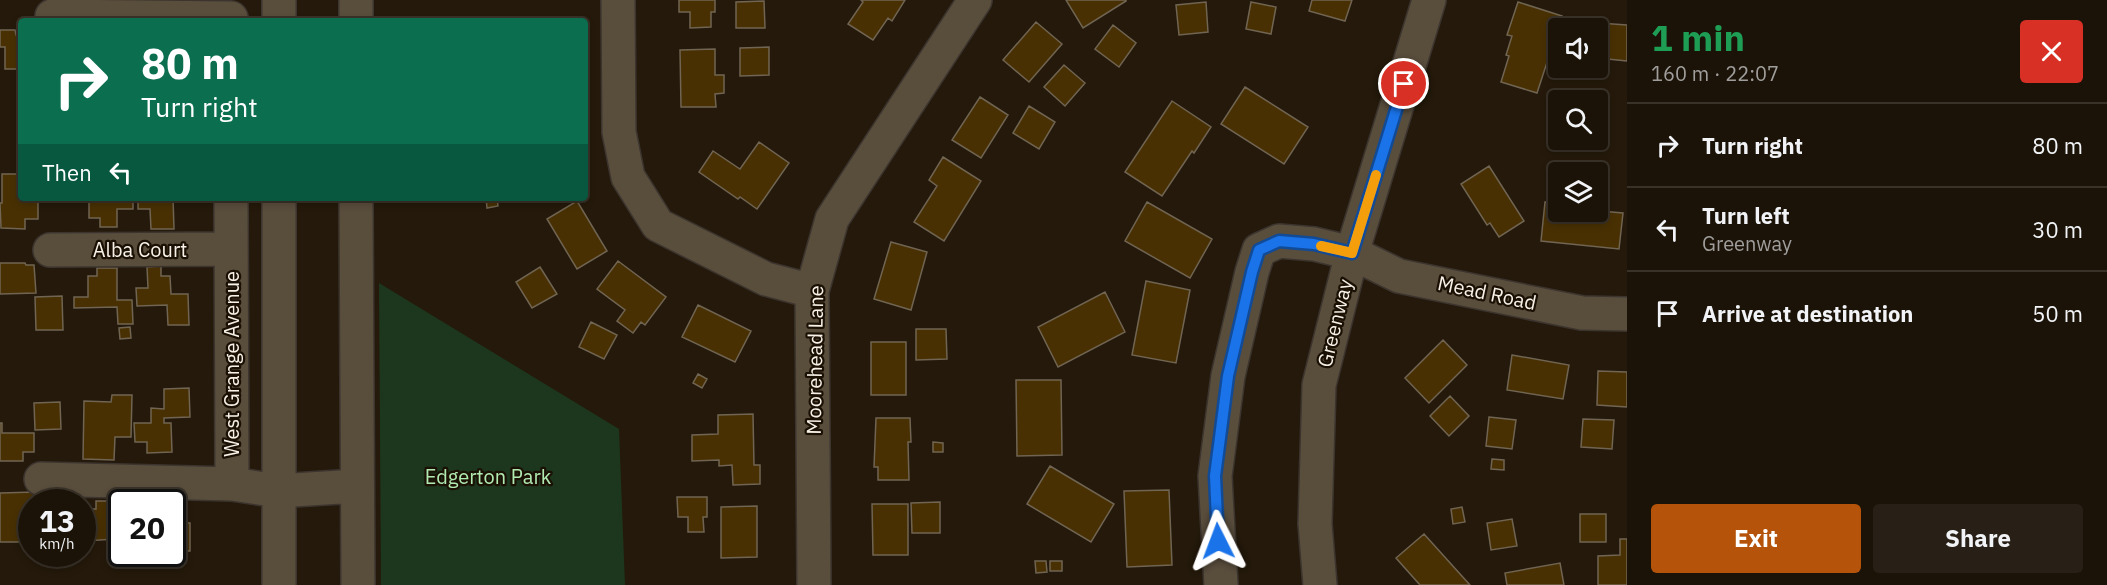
<!DOCTYPE html>
<html lang="en">
<head>
<meta charset="utf-8">
<style>
	body { margin:0; font-family:"IBM Plex Sans",sans-serif; background:#282016; color:#f1f3f6; height:100vh; display:flex; flex-direction:column; font-size:22px; white-space:nowrap }
	* { box-sizing:border-box; margin:0 }
	p { font-size:20px; color:#a09e9c }
	.icon { flex:none; width:33px; height:33px; fill:none; stroke:currentColor; stroke-width:2; stroke-linecap:round; stroke-linejoin:round }
	.map { position:relative; flex:1; overflow:hidden }
	.side { display:flex; flex-direction:column; background:#1b1308; width:480px }
	.side>* { flex:none }
	.hud { position:absolute; left:18px; top:18px; width:570px; height:183px; border-radius:6px; box-shadow:0 3px 9px #0003,0 0 0 2px #393229; background:#0b6e4f; color:#fff; overflow:hidden }
	.controls { position:absolute; left:1548px; top:18px; display:grid; gap:12px }
	.controls a { display:grid; place-items:center; width:60px; height:60px; border-radius:6px; background:#1b1308; box-shadow:0 3px 9px #0003,0 0 0 2px #393229; font-size:30px }
	.speed { position:absolute; left:18px; top:489px; display:flex; gap:12px; font-size:30px; font-weight:700; text-align:center }
	.speed>* { display:grid; place-content:center; width:78px; height:78px; border-radius:50%; background:#1b1308; box-shadow:0 3px 9px #0003,0 0 0 2px #393229; line-height:1 }
	.speed small { font-size:15px; font-weight:400 }
	.speed .limit { border:3px solid #111; border-radius:9px; background:#fff; color:#111 }
	.pin { position:absolute; display:grid; place-items:center; width:51px; height:51px; color:#fff; margin:-26px; border:3px solid #fff; border-radius:50%; box-shadow:0 2px 6px #0007 }
	.me { position:absolute; width:66px; margin:-33px; rotate:357deg; stroke-linejoin:round; filter:drop-shadow(0 0 4px #0008) }
	.turn { display:flex; align-items:center; gap:21px; height:126px; padding:0 24px; font-size:27px }
	.turn .icon { width:78px; height:78px; stroke-width:2.5 }
	.turn b { display:block; font-size:42px; line-height:51px }
	.then { display:flex; align-items:center; height:57px; padding:0 24px; background:#0003; gap:12px; font-size:22px }
	.round { display:grid; place-items:center; flex:none; width:63px; height:63px; border-radius:6px; background:#282016 }
	.summary { display:flex; align-items:center; justify-content:space-between; height:102px; padding:0 24px }
	h1 { font-size:36px; font-weight:700; line-height:45px; color:#1e9e55 }
	.button { display:flex; gap:12px; margin-top:auto; padding:12px 24px }
	.button a { flex:1; height:69px; border-radius:6px; background:#b45309; color:#fff; font-size:24px; font-weight:700; line-height:69px; text-align:center }
	.button a+a { background:#282016; color:#f1f3f6 }
	ul { padding:0; list-style:none }
	li { display:flex; align-items:center; gap:18px; height:84px; padding:0 24px; border-top:2px solid #393229 }
	li div { flex:1 }
	li b { display:block; font-size:22px }
	li em { font-style:normal }
	main { display:flex; flex:1; min-height:0 }
	.map>svg:first-child { display:block }
</style>
</head>
<body>
<main>
<div class="map">
<svg width="1627" height="585" viewBox="0 0 1627 585">
	<rect width="100%" height="100%" fill="#24190a"/>
	<path fill="#1d371e" d="M379 283 619 429 625 585H381Z"/>
	<path fill="#483003" stroke="#706452" stroke-width="1.5" d="M679 0H715V12H711V27L690 28V12H679Z
		M861 0H905L892 21 888 18 873 40 848 24 863 2Z
		M1066 0H1126V1L1083 28Z
		M1312 0H1352L1345 21 1309 11Z
		M764 1 765 28H736V2Z
		M1206 2 1208 32 1179 35 1176 5Z
		M1251 2 1276 7 1271 34 1246 29Z
		M1518 2 1562 16 1560 20 1577 25 1576 28H1558V49L1552 47 1537 93 1501 82 1509 56 1506 55 1512 36 1507 35Z
		M1036 22 1062 44 1029 82 1003 60Z
		M1599 23 1627 25V61L1598 58Z
		M1113 25 1136 43 1119 67 1095 49Z
		M0 30H15L16 35H21V69H5V47H0Z
		M769 47V75L740 76V48Z
		M715 49V75H724V93L715 94 716 107H681L680 50Z
		M1064 65 1085 83 1065 106 1044 87Z
		M1245 87 1308 127 1284 164 1221 124Z
		M980 97 1008 115 981 158 952 140Z
		M1172 101 1211 127 1194 153 1192 151 1162 196 1125 172Z
		M1029 106 1055 122 1039 149 1013 133Z
		M759 142 789 163 757 209 740 197 738 199 699 172 713 151 740 169Z
		M943 157 981 181 944 241 914 222 937 186 929 180Z
		M1489 166 1524 221 1499 237 1490 223 1487 225 1461 184Z
		M2 174H19V200H38V219H25V229L1 228 0 203H2Z
		M76 198H133V209H117V227H100V218H89V199Z
		M138 198H173L174 229H151L150 209H138Z
		M486 198H497L498 206 487 208Z
		M577 201 607 251 577 269 547 219Z
		M1147 202 1212 239 1190 278 1125 241Z
		M1545 202 1558 203V212H1598V207L1600 208V211L1623 213 1619 249 1541 241Z
		M891 242 927 252 911 310 874 299Z
		M618 261 666 297 645 325 641 322 633 333 617 321 625 310 597 289Z
		M0 263H25L26 265H34L36 293 0 294Z
		M161 266V276H170L171 294H188L189 325H168L167 305 137 306 136 288H148L147 267Z
		M540 267 557 294 532 308 516 282Z
		M97 268H117V300H132L133 324H118L117 307 74 308V297H88V276H97Z
		M1146 281 1190 290 1176 363 1132 355Z
		M1105 292 1125 332 1058 367 1038 327Z
		M62 296 63 330H36L35 297Z
		M698 305 751 331 735 362 682 337Z
		M591 322 617 335 604 359 579 347Z
		M130 327 131 338 120 339 119 328Z
		M916 329H946L947 359 916 360Z
		M1443 340 1467 365 1429 403 1405 378Z
		M871 342H906V395H871Z
		M1512 355 1569 365 1563 399 1507 390Z
		M1598 371 1627 372V407L1597 405Z
		M698 374 707 379 702 388 693 383Z
		M1016 380H1061L1062 455 1017 456Z
		M189 388 190 417 164 418V423H171L172 452 147 453V442H135L134 423H151V408L164 409V389Z
		M112 395H132L131 437H115L114 460 83 459 84 401 111 402Z
		M1450 396 1469 416 1449 436 1430 416Z
		M60 402 61 429 35 430 34 403Z
		M753 414 754 465H760V484L733 485 732 465 719 466V460L692 461V435L718 434V415Z
		M1489 417 1516 420 1512 449 1486 446Z
		M876 418H910L911 442H908L909 480H878V467H874Z
		M1583 419 1614 420 1612 449 1581 447Z
		M0 423H2V433H34V452H23V461H0Z
		M933 442 943 443V452H933Z
		M1492 459 1504 460V470L1491 469Z
		M1050 466 1114 504 1091 542 1027 504Z
		M1169 490 1172 565 1127 567 1124 491Z
		M35 492V502H32V542H0V493Z
		M677 497H707V517H703L704 532H688V517H678Z
		M96 501H113L114 532H122V554H129V557L116 558 115 539 85 541V537H82V531H84L83 509H96Z
		M940 502V533H912L911 503Z
		M872 504H908V555H873Z
		M757 506V557L721 558V507Z
		M1462 507 1465 522 1453 524 1451 509Z
		M1580 514H1606V542H1580Z
		M1512 519 1517 546 1491 550 1487 523Z
		M172 523H190V551H172Z
		M1424 534 1470 585H1420L1396 558Z
		M1620 539H1627V585H1598V556L1620 555Z
		M35 554H60V556H35Z
		M1035 561H1046L1047 572 1036 573Z
		M1050 561H1062V571H1050Z
		M1560 563 1564 585H1507L1505 573Z"/>
	<g fill="none" stroke-linecap="round" stroke-linejoin="round">
		<defs>
			<path id="minor" d="M356 0V21
				M618 0 619 132 628 177 658 225 766 279 812 291
				M52 16 231 18
				M279 21V0
				M231 198 232 484
				M356 198 358 585
				M50 250 231 249
				M41 479 232 484 278 491 356 486
				M279 585V198
				M814 585 812 291 832 219 975 0
				M1221 585 1215 476 1228 376 1252 272 1259 250 1279 241 1314 244 1352 253 1399 276 1582 313 1627 314
				M1320 585 1315 524 1319 385 1352 253 1429 0"/>
		</defs>
		<use href="#minor" stroke="#3c342e" stroke-width="36"/>
		<use href="#minor" stroke="#594d3c" stroke-width="33"/>
	</g>
	<g fill="none" stroke-linecap="round" stroke-linejoin="round">
		<defs>
			<path id="route" d="M1218 541 1215 476 1228 376 1252 272 1259 250 1279 241 1314 244 1352 253 1404 84"/>
		</defs>
		<use href="#route" stroke="#114b97" stroke-width="15"/>
		<use href="#route" stroke="#1a73e8" stroke-width="10"/>
		<path stroke="#f59e0b" stroke-width="10" d="M1321 246 1352 253 1376 175"/>
	</g>
	<g text-anchor="middle" stroke-width="4.5" stroke-linejoin="round" paint-order="stroke">
		<g font-size="20" fill="#f8f1e7" stroke="#1a1003">
			<text x="140" y="257">Alba Court</text>
			<text transform="translate(1487 293) rotate(12)" y="7">Mead Road</text>
			<text transform="translate(1335 323) rotate(-76)" y="7">Greenway</text>
			<text transform="translate(815 360) rotate(-89)" y="7">Moorehead Lane</text>
			<text transform="translate(232 364) rotate(-90)" y="7">West Grange Avenue</text>
		</g>
		<g font-size="20" fill="#b1eab1" stroke="#1a1003">
			<text x="488" y="484">Edgerton Park</text>
		</g>
	</g>
</svg>
<div class="controls">
<a><svg class="icon" aria-label="sound" viewBox="0 0 24 24"><path d="M4 9h4l5-4v14l-5-4H4zM17 9q2 3 0 6"/></svg></a>
<a><svg class="icon" aria-label="search" viewBox="0 0 24 24"><circle cx="10" cy="10" r="6"/><path d="M15 15l6 6"/></svg></a>
<a><svg class="icon" aria-label="layers" viewBox="0 0 24 24"><path d="M12 4l9 5-9 5-9-5zM3 14l9 5 9-5"/></svg></a>
</div>
<div class="speed"><div>13<small>km/h</small></div><div class="limit">20</div></div>
<div class="pin" style="left:1404px;top:84px;background:#d93025"><svg class="icon" aria-label="arrive" viewBox="0 0 24 24"><path d="M6 21V4h12l-3 4 3 4H6"/></svg></div>
<svg class="me" style="left:1218px;top:541px" viewBox="-20 -20 40 40"><path d="M0-17L14 15 0 8-14 15z" fill="#1a73e8" stroke="#fff" stroke-width="4"/></svg>
<div class="hud">
<div class="turn"><svg class="icon" aria-label="right" viewBox="0 0 24 24"><path d="M7 20v-9h11M14 6l5 5-5 5"/></svg><div><b>80 m</b>Turn right</div></div>
<div class="then">Then<svg class="icon" aria-label="left" viewBox="0 0 24 24"><path d="M17 20v-9H6M10 6l-5 5 5 5"/></svg></div>
</div>
</div>
<section class="side">
<div class="summary"><div><h1>1 min</h1><p>160 m · 22:07</p></div><a class="round" style="background:#d93025;color:#fff"><svg class="icon" aria-label="close" viewBox="0 0 24 24"><path d="M6 6l12 12M18 6L6 18"/></svg></a></div>
<ul>
<li><svg class="icon" aria-label="right" viewBox="0 0 24 24"><path d="M7 20v-9h11M14 6l5 5-5 5"/></svg><div><b>Turn right</b></div><em>80 m</em></li>
<li><svg class="icon" aria-label="left" viewBox="0 0 24 24"><path d="M17 20v-9H6M10 6l-5 5 5 5"/></svg><div><b>Turn left</b><p>Greenway</p></div><em>30 m</em></li>
<li><svg class="icon" aria-label="arrive" viewBox="0 0 24 24"><path d="M6 21V4h12l-3 4 3 4H6"/></svg><div><b>Arrive at destination</b></div><em>50 m</em></li>
</ul>
<div class="button"><a>Exit</a><a>Share</a></div>
</section>
</main>
</body>
</html>
